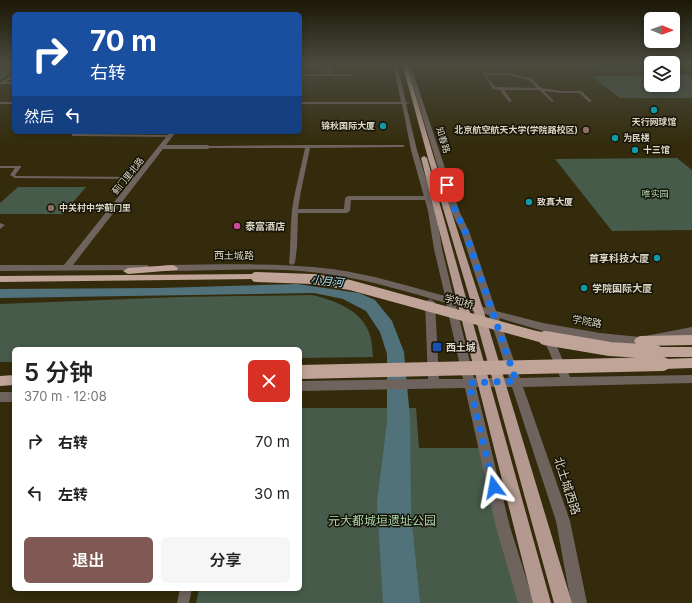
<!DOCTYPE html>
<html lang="zh">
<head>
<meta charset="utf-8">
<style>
	body { margin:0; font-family:Inter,"Noto Sans SC",sans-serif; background:#f6f6f6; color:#222; height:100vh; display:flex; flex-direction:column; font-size:15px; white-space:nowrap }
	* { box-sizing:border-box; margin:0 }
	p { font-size:13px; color:#767676 }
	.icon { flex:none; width:22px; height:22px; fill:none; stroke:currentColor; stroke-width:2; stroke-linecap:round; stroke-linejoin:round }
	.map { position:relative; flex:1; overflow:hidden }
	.drawer { position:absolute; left:12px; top:347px; width:290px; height:244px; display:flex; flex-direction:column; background:#fff; border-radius:6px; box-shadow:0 2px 6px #0003 }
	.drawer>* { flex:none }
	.hud { position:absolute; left:12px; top:12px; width:290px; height:122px; border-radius:6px; box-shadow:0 2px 6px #0003; background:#1a4fa0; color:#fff; overflow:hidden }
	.needle { width:26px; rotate:91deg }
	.controls { position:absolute; left:644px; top:12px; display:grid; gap:8px }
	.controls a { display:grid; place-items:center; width:36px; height:36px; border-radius:6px; background:#fff; box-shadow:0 2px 6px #0003; font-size:20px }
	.pin { position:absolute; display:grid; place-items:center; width:34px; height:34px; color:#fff; margin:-17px; border-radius:8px; box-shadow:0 2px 6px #0006 }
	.me { position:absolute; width:44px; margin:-22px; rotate:347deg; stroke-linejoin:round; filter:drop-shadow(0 0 3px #0008) }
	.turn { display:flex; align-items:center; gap:14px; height:84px; padding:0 12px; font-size:18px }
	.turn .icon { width:52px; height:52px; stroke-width:2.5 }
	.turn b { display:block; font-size:28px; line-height:34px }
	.then { display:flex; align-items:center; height:38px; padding:0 12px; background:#0003; gap:8px; font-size:15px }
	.round { display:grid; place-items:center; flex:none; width:42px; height:42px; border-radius:6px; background:#f6f6f6 }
	.headline { display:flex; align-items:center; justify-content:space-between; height:68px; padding:0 12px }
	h1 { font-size:24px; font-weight:600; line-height:30px }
	.action { display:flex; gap:8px; margin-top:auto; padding:8px 12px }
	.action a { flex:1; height:46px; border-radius:6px; background:#815954; color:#fff; font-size:16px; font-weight:600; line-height:46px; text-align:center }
	.action a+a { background:#f6f6f6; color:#222 }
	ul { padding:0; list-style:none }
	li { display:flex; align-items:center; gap:12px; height:52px; padding:0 12px }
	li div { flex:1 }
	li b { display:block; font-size:15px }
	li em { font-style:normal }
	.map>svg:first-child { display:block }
</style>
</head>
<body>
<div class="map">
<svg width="692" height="603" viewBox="0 0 692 603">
	<rect width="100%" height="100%" fill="#332b0b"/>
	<path fill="#475b4a" d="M4 63H14V71L0 80V65Z
		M584 63H666H651V71C637 71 592 75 584 63Z
		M651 75V85H673V75H692V98H620L591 76Z
		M677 158 692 170V230L612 231 555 159Z
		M18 187H86L63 214H0V203Z
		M312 295C333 300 359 309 368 330 372 338 372 348 373 357L300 358V349H14V362H0V304L180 297Z
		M300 408H416L419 448H484L526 603H196L199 589H300Z"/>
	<path fill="#51727b" d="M297 284 359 293 375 300 392 321 404 352 410 418 411 514 420 603H383L377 502 387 423V354L380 332 366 311 343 299 314 293 0 298V289L159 288Z"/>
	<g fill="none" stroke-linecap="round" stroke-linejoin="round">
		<path fill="#6f635e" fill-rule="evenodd" d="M328 63H332L330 74H351L353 75 351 76H300V74H327Z
			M483 73H508L531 78 541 88 562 91H581L592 101 589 102 579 93H562L544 91 554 101 552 102 539 90H504L512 101 509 102 500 90 493 89ZM486 75H508L529 80 537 88 495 87Z
			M14 75V77L6 82H14V84H0V82Z
			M0 102H14V104H0Z
			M75 132H80L78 134 171 135 173 136 171 137 72 136V134Z
			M306 145H403L405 146 403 147 310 148 301 191 298 209H344L345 198 348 196H428L431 198 428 200H351L350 211 347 213H298L297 247 295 263 292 265 290 264 289 263C291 245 290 227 292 210 295 189 301 168 305 148H208L206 147 208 146Z
			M0 166H21V167L15 175 16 176 138 177 140 178 138 179 15 178 10 175 15 168H0Z
			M0 223 5 225 0 229Z
			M180 589H192L189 603H177Z"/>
		<path fill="#6f635e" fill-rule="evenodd" d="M393 63H397L406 102 411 103 406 104 417 150 436 211 442 249 454 299 486 308 461 231 452 213 406 63H410L460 213 469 231 496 311 543 323 600 333 640 337 692 327V335L640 345 600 341 543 331 499 318 520 378 560 377 542 335 544 332H550L552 335 570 377 692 375V383L523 387 570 521 587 603H571L556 521 512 387H476L510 527 534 603H518L496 527 465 388 300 391V381L428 379 425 302 430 299 435 302 439 379H463L446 303C409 292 372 281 333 275 279 266 220 271 165 271L161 268 165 265C220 265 277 262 332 269 370 274 408 286 445 296L434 249 428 211 411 150 402 104H300V102H401ZM456 306 489 315 509 378H474Z
			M170 132H176L166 145H208L211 147 208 149H163L73 265H147L151 268 150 270 0 271V265H64Z
			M0 392H14V402H0Z"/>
		<path fill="#b3998f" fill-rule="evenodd" d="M402 63H406L434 158 483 309 572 603H554L473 309 428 158Z
			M424 156 427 158 551 603H533L421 158Z"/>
		<path fill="#c0a498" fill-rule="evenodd" d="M173 265 178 268 177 270 128 274 123 271 128 268Z
			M256 274 260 275 261 277 260 279 0 282V276Z
			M692 335V345L640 346 636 344 634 341 636 338 640 336Z
			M656 347H692V357H656L652 355 650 352 652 349Z
			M692 358V368L663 369 659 368 657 364 659 360 663 359Z
			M14 375V385L0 386V376Z"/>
		<path stroke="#c0a498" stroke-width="10" d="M256 277 313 279 350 285 536 336 550 339"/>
		<path stroke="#c0a498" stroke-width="14" d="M545 338 610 349 656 352
			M300 372 663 364"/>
	</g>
	<linearGradient id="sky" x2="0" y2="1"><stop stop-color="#1c1806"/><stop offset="0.43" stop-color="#4a4a3f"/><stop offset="1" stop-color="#4a4a3f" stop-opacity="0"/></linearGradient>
	<rect width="692" height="147" fill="url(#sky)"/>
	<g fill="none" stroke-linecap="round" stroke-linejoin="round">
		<path stroke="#1a73e8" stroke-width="7" stroke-dasharray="0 12.6" d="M447 185 456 212 465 231 516 381 469 383 494 487"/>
	</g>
	<g fill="#0f9aa8" stroke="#171407" stroke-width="1.5">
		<circle cx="654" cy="110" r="4"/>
		<circle cx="383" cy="126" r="4"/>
		<circle cx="615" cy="138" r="4"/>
		<circle cx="635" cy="150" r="4"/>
		<circle cx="529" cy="202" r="4"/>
		<circle cx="657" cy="258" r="4"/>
		<circle cx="584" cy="288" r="4"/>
	</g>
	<g fill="#8d6e63" stroke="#171407" stroke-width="1.5">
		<circle cx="586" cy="130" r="4"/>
		<circle cx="51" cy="208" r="4"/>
	</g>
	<circle fill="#d1479c" stroke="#171407" stroke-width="1.5" cx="237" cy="226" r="4"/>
	<rect fill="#1a4fb4" stroke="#171407" stroke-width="1.5" x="432" y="342" width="10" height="10" rx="2"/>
	<g text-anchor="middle" stroke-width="3" stroke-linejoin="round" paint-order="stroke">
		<g font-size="9" font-weight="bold" fill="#dbd6c5" stroke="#171407" text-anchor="start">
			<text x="654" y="125" text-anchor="middle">天行网球馆</text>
			<text x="375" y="129" text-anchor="end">锦秋国际大厦</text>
			<text x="578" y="133" text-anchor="end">北京航空航天大学(学院路校区)</text>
			<text x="623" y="141">为民楼</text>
			<text x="643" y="153">十三馆</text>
			<text x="537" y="205">致真大厦</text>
			<text x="59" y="211">中关村中学蓟门里</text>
		</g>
		<g font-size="9" fill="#dbd6c5" stroke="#171407">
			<text transform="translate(443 140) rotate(73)" y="3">知春路</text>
			<text transform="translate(128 176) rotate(-51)" y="3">蓟门里北路</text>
		</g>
		<g font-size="9" fill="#aad6b0" stroke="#171407">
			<text x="655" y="197">唯实园</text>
		</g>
		<g font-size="10" font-weight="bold" fill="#dbd6c5" stroke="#171407" text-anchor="start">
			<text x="245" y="230">泰富酒店</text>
			<text x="649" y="262" text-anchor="end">首享科技大厦</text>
			<text x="592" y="292">学院国际大厦</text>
			<text x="446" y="351">西土城</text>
		</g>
		<g font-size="10" fill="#dbd6c5" stroke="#171407">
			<text x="234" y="259">西土城路</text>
			<text transform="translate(459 301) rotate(15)" y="4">学知桥</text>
			<text transform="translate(587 321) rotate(10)" y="4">学院路</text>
		</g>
		<g font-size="11" font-style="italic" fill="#a7e8fa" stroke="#171407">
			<text transform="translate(327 281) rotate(6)" y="4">小月河</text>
		</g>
		<g font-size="12" fill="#dbd6c5" stroke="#171407">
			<text transform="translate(567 486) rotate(72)" y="4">北土城西路</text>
		</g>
		<g font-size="12" fill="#aad6b0" stroke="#171407">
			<text x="382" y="525">元大都城垣遗址公园</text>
		</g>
	</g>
</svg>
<div class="controls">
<a><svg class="needle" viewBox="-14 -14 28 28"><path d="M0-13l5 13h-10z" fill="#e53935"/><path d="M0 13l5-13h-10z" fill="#767676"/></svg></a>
<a><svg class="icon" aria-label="layers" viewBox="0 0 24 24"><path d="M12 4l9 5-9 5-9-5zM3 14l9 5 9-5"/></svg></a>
</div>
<div class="pin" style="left:447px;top:185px;background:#d93025"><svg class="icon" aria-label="arrive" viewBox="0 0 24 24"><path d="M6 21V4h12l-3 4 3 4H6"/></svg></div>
<svg class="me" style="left:494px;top:487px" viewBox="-20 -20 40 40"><path d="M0-17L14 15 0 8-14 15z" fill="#1a73e8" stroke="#fff" stroke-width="4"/></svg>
<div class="hud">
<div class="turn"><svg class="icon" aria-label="right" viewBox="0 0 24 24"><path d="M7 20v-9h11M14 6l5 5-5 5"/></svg><div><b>70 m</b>右转</div></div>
<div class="then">然后<svg class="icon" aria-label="left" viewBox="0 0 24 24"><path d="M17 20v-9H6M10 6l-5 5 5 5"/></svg></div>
</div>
<section class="drawer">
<div class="headline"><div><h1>5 分钟</h1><p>370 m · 12:08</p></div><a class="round" style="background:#d93025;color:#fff"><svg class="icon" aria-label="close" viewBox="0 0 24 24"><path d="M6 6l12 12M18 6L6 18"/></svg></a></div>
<ul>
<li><svg class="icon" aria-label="right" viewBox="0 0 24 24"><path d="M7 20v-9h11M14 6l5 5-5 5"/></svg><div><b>右转</b></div><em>70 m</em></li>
<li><svg class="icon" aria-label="left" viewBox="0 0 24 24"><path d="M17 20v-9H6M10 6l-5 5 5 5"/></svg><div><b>左转</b></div><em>30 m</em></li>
</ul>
<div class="action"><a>退出</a><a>分享</a></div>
</section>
</div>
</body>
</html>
